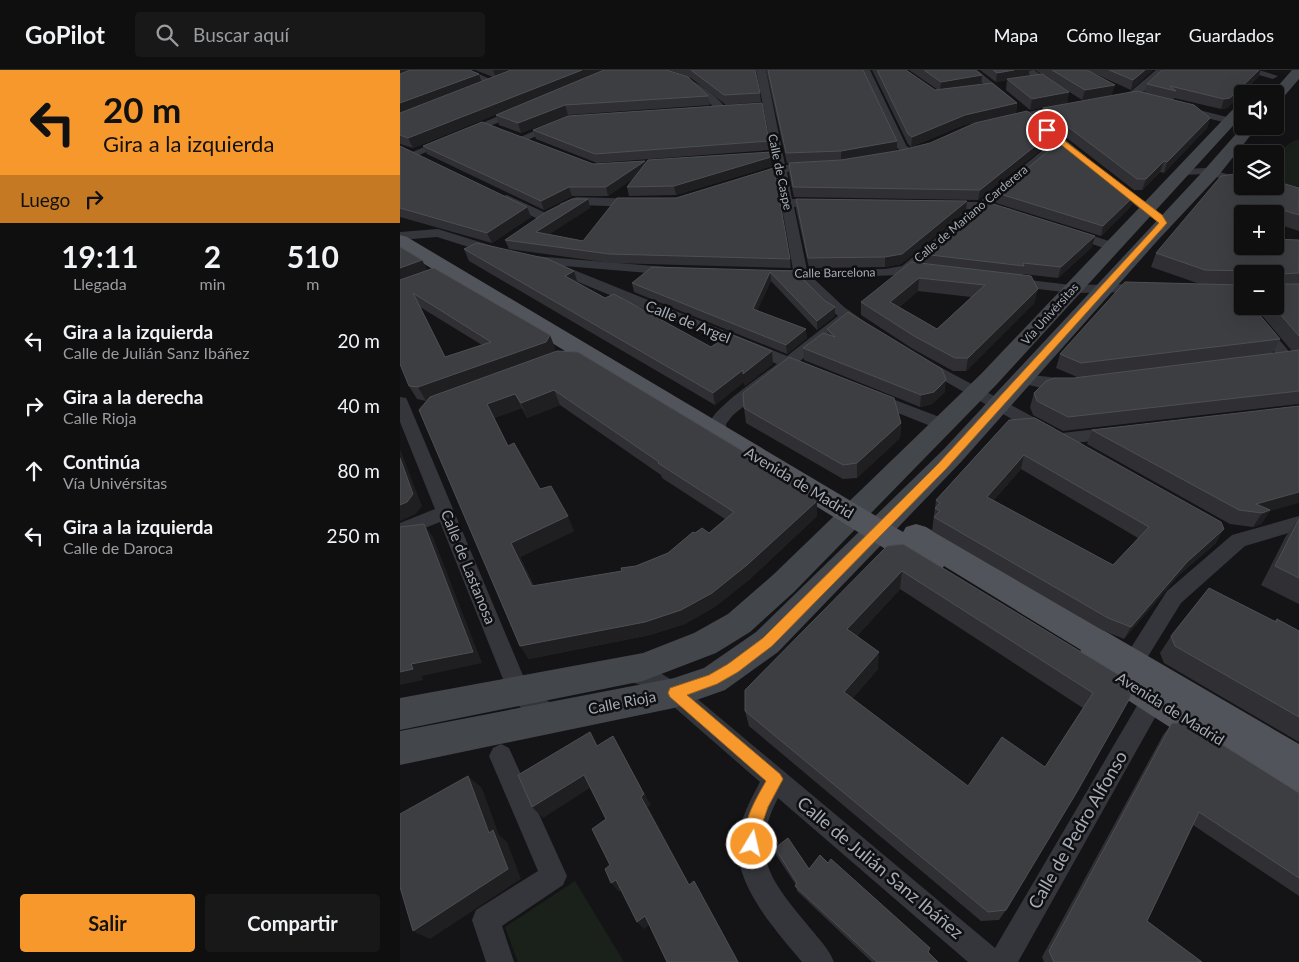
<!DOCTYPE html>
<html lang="es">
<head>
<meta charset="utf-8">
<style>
	body { margin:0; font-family:Lato,sans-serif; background:#181819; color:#f1f3f6; height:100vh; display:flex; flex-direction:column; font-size:19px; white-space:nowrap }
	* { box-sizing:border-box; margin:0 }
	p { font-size:16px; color:#9b9c9f }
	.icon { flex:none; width:28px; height:28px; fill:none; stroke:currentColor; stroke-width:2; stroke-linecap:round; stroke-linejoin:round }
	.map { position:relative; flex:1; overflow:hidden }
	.drawer { display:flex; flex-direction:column; background:#0f0f10; width:400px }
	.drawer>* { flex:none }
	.top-card { background:#f6982b; color:#111; overflow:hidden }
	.controls { position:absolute; left:834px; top:15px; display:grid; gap:10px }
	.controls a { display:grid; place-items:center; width:50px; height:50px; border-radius:5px; background:#0f0f10; box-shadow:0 5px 20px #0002,0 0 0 1px #2f2f30; font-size:25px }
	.pin { position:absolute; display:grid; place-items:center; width:42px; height:42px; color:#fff; margin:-21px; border:2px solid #fff; border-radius:50%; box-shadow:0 1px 5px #0007 }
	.me { position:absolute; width:55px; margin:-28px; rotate:9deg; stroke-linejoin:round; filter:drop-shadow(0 0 4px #0008) }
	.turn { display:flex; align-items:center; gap:18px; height:105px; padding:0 20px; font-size:22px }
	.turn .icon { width:65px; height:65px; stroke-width:2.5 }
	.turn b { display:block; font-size:35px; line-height:42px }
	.then { display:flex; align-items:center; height:48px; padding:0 20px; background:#0003; gap:10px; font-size:19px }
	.eta { display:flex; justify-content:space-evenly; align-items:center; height:85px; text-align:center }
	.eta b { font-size:30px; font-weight:700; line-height:35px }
	.action { display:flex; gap:10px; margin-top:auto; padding:10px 20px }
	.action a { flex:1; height:58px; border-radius:5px; background:#f6982b; color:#111; font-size:20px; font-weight:700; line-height:58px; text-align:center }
	.action a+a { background:#181819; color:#f1f3f6 }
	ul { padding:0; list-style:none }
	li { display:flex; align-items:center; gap:15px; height:65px; padding:0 20px }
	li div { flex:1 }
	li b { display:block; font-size:19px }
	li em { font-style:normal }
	header { display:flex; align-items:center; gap:30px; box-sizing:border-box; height:70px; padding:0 25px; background:#0f0f10; border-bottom:1px solid #2f2f30 }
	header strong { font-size:24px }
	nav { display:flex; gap:28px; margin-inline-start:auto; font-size:18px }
	.search { width:350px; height:45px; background:#181819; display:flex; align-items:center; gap:12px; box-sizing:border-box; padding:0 18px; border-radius:5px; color:#9b9c9f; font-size:19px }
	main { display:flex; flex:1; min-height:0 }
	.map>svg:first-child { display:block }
</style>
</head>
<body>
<header>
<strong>GoPilot</strong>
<div class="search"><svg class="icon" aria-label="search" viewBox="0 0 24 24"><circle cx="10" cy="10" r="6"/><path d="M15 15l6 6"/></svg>Buscar aquí</div>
<nav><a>Mapa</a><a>Cómo llegar</a><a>Guardados</a></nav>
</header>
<main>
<section class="drawer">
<div class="top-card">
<div class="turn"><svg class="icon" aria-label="left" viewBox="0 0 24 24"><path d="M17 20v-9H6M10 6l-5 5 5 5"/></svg><div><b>20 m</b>Gira a la izquierda</div></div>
<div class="then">Luego<svg class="icon" aria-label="right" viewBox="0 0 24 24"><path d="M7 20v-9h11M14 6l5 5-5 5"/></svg></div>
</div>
<div class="eta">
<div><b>19:11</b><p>Llegada</p></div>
<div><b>2</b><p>min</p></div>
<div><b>510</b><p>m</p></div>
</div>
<ul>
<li><svg class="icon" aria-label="left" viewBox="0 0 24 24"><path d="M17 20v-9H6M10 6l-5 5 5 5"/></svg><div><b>Gira a la izquierda</b><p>Calle de Julián Sanz Ibáñez</p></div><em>20 m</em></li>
<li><svg class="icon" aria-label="right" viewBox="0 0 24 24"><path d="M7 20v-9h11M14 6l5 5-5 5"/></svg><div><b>Gira a la derecha</b><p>Calle Rioja</p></div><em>40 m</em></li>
<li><svg class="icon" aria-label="ahead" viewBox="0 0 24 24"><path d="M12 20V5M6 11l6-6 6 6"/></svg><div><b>Continúa</b><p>Vía Univérsitas</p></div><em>80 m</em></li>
<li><svg class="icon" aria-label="left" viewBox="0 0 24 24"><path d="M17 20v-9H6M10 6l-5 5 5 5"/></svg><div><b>Gira a la izquierda</b><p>Calle de Daroca</p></div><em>250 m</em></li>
</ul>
<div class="action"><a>Salir</a><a>Compartir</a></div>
</section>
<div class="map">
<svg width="899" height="892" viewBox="0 0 899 892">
	<rect width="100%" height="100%" fill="#141416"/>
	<path fill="#1a211a" d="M899 69V117L875 111C875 93 879 75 899 69Z
		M175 811 224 892H118L105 857Z"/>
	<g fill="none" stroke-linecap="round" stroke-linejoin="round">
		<path fill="#35363b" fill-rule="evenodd" d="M57 0H70L101 14 93 16Z
			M247 0C279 0 307 15 327 39L318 41 290 15Z
			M356 0H366L385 95 415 94 421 97 415 100 387 102 392 129H420L426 133 420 137H394L407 200 485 199 502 196 571 139H540L536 138 534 135 536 132H579L654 71 630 52V48H638L687 87 681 90 661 76 592 134 611 139 613 142 611 145 607 146 585 140 518 196 530 198 532 201 530 204 413 208 444 237 472 257 465 261 448 252 400 291 413 296 415 300 413 304 407 305 390 299 333 345 326 354 327 364 325 368H313C311 364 309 358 310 353 313 338 364 304 377 294L154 202 152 199 156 196 134 194 127 190 134 186 278 198 280 201 273 205 164 196 387 286 438 246 397 208H373L366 204 373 200H393L376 104 351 112 345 109 374 97 373 89 345 91 339 88 345 85 372 82Z
			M460 0H470L506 75 514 83 513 85H505L496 77Z
			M566 0H577L614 30 606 32Z
			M623 0H634L661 19 653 21Z
			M756 0H767C757 12 726 41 710 28L729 23Z
			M841 0H859L878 6 873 9Z
			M668 34 672 35V39L607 52 602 49 607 46Z
			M783 36 831 48H842V54H831L779 41 778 39Z
			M120 37 125 40 124 42 19 85H11L10 83Z
			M157 51 162 54 161 56 127 70H119L118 68Z
			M805 98 842 108V114L805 104 784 105 778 102 784 99Z
			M714 111 753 137 755 140 753 143H745L710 116 708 114Z
			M107 125 148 144 150 147 148 150H140L103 132 101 129 103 126Z
			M176 127 240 129 246 133 240 137 176 135 165 138 159 134Z
			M669 158 718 174 719 177 713 181 665 165 663 162Z
			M38 159 102 179 104 182 97 186 37 167 0 170V162Z
			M612 208 671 215 744 214 751 218 744 222 671 223 607 215 605 212 607 209Z
			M842 232V236H851L892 285 895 288 892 291H882L836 236Z
			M523 288 654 358 656 362 654 366H642L518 296 515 293Z
			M623 303C640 307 659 307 675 311L677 315 675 319C657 324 635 316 617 312L615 308 617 304Z
			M474 322 550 351 552 355 550 359H538L468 331 466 327 468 323Z
			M0 327 6 328 8 332 127 615 140 627 162 638 166 646 162 654 154 657C137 650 124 641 111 629L40 452 0 468V453L35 439 0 352Z
			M714 357 720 359 722 363 720 367 662 375 656 373 653 369 656 365 662 363Z
			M899 446V460L845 476 781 533 747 588C749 609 766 622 757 644L618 892H568L378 728C348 786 372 812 410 858 419 869 429 879 434 892H402C375 859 333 815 338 769 340 749 351 729 360 712L266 630 241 615 218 608 215 601 218 594C239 586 264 606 282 616L595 878 738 634C739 617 727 604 725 587L767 521 832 465Z
			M101 674 109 678 167 806 163 815 102 856 114 892H86L72 850 76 840 138 801 89 686 93 678Z"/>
		<path fill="#43464b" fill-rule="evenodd" d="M892 0H899V9L880 31 875 32V24H871Z
			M842 34V46L597 314 394 522 350 562 316 583 243 611 0 660V628L243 583 294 563 328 544 374 504 581 304 837 35Z
			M843 56H858L818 106 758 170 561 392 378 582 325 620 274 638 0 695V661L274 608 304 598 356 562 543 380 806 98Z"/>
		<path fill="#51545a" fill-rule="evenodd" d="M0 165 7 167 503 462 506 457 516 454 526 457 899 674V737L886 732 681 600 676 590 681 580 544 496 541 501 531 505 521 501 0 179Z"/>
	</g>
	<path fill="#303034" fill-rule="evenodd" d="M0 0 79 4 81 12 93 7 75 0H355L360 23 361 32 326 35 291 8 272 1 267 0 308 26 310 35 168 45 121 63 99 55 96 45 107 40 13 78 0 74Z
		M366 0H463L497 71V81L654 61 652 71 578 130 394 127 389 104V93L408 92 387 93Z
		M472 0H506L535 20H538L509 0H575L582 5 581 15 617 33 616 43 564 55 511 77 508 74Z
		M580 0H633L629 1V6L669 22 667 33 630 40 606 20 607 10 596 12Z
		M635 0H753L731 20 691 2 712 25 682 30Z
		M762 0H861L858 7 827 38 821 39 774 28 773 30 810 48 807 58 764 103 760 102 742 120H734L641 48 643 38 744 23 747 14Z
		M133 60 369 71 370 80 197 93 136 69Z
		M0 76 127 137 131 147 92 173 0 147Z
		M23 76 193 94H246L372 96 276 125 229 126 227 117 234 108 208 126H172L144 140 27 84Z
		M842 106 899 118V161L875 153V144H842V176L899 170V334L663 361 633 345 630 337 634 323 677 307 656 298 660 284 800 214 751 197 756 183ZM842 204H875V236H854L892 281 872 284 880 269 842 236Z
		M597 123 734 126 731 136 701 166 596 133Z
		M188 129 190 138 149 164 183 171 390 189 391 198 211 193 109 179 105 170Z
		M396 129 566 141 501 194 485 197 409 198 396 139Z
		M0 177 22 190 27 200 155 278 153 282 417 431V446L350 509 316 536 285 554 250 565 129 589 120 576 28 330 26 331 17 329 9 316ZM20 237 82 275 45 287ZM160 335 261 405 262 408 325 449 309 463H295L268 483 236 496 222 501 134 516 120 487 174 461 140 419 108 376 94 348 122 338 127 348Z
		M692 177 658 208 623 204V205L635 232 566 301H553L513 279 461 245V232L522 193V184ZM518 221 571 227 537 259 499 237Z
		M64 179 174 201 177 213 205 228 311 277 373 294 345 316 344 312 315 335 69 191Z
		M252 197 395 201 424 230 435 237V246L417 260 371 211 357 240 407 268 387 284 234 222 232 213Z
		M427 259 545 322 532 334 520 337 404 290 403 278 427 264Z
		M344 338 501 353 500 368 457 408 443 409 346 353Z
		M609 350 816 473 779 505 724 569 702 560 532 461 536 430ZM621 399 738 468 713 495 593 431Z
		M692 360 870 441 861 454 853 457 830 454 687 374Z
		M899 448V534L861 515 886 466Z
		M487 476 724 608 606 840 599 850 581 851 349 656 345 641ZM500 519 683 638 645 697 568 716 452 629 478 599 457 566Z
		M877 549 899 561V672L764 593 760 583 771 566 874 551Z
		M772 653 899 723V826L793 755 747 851 802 892H644L642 887 763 665Z
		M375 778 409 799 528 883 538 892H472L397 821 396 815 376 785Z"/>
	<path fill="#1f1f22" d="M0 0H16L0 5Z
		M93 0H118L96 8Z
		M182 0H207L13 78 8 68Z
		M614 0H633L629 1V7L596 12 597 3Z
		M745 0H753L731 20 733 10Z
		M859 0H861L858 7 827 38 821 39 824 29Z
		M79 4 82 14 0 44V33Z
		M582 5 581 15 540 21 541 12Z
		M715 15 712 25 682 30 685 20Z
		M669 22 667 33 630 40 632 29Z
		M617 33 616 43 564 55 511 77 512 67 565 45Z
		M165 35 168 45 121 63 118 53Z
		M810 48 807 58 764 103 767 92Z
		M654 61 652 71 578 130 580 120Z
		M497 71V81L441 91V81Z
		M371 87 372 96 276 125 274 116Z
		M245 91 247 99 208 126 206 117Z
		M764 91 760 102 742 120 746 109Z
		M169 117 172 126 144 140 141 131Z
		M734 126 731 136 701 166 703 156Z
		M188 129 190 138 139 171 136 162Z
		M567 131 566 141 501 194 485 197V187Z
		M866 135 862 144H859Z
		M127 137 131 147 92 173 87 163Z
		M695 166 692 177 658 208 661 197Z
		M22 190 28 202 0 213V198Z
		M174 201 178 214 165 206Z
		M370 202 371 211 354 248 353 239Z
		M519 208 518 221 490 246V232Z
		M638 219 635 232 566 301 568 288Z
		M435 237V246L417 260V251Z
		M406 259 407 268 387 284 386 275Z
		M150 265 155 278 152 286 26 331 18 317Z
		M372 281 373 294 345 316 344 312 315 335 313 323 343 300Z
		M546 310 545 322 532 334 520 337 521 325Z
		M154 320 160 335 127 348 121 333Z
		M115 324 122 338 94 348 87 334Z
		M501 353 500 368 457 408V393Z
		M0 379 22 436 16 444 0 451Z
		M624 385 621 399 584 441 587 427Z
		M899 422V433L870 441 861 454 853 457 862 443 856 434Z
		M417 431V446L350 509 316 536 285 554 250 565 129 589 120 576Z
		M168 446 174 461 120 487 140 530 132 516 111 473Z
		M24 454 33 467 82 593 22 606 23 610 0 615V602L11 594Z
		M824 459 816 473 779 505 724 569 731 557 787 492Z
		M502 501 500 519 447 577V559Z
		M479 582 478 599 444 638V622Z
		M213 666 251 735 248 737 294 823 289 815 241 727Z
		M184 705 193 716 143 748 132 737Z
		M68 706 82 718 99 765 107 772 121 809 30 869 13 861 89 763Z
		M216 810 224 818 219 822 211 813Z
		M294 811 299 819 339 892H338Z
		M245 846 252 853 244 859 237 852Z"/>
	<path fill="#3c3e42" stroke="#4d4f54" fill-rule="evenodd" d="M10 0H69L79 4 0 33V4Z
		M111 0H182L8 68 0 65V43Z
		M204 0H267L288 7 308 26 165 35 118 53 96 45Z
		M291 0H355L360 23 324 25Z
		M368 0H463L497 71 441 81 386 83Z
		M477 0H506L535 20 592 13 617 33 565 45 512 67 508 64Z
		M524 0H575L582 5 541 12Z
		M593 0H614L597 3Z
		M652 0H687L715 15 685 20Z
		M709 0H745L733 10Z
		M762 0H859L830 28 824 29 770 16 776 21 747 14Z
		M642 4 669 22 632 29 607 9Z
		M737 21 794 35 810 48 767 92 764 91 746 109H737L643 38Z
		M362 33 369 71 195 84 133 60 168 46Z
		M627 41 654 61 580 120 393 117 389 93 441 90 502 80 530 73 575 53Z
		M82 52 193 94 245 91 206 117H169L141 131 23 76Z
		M663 69 734 126 703 156 597 123Z
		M0 76 127 137 87 163 0 138Z
		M371 82V87L274 116 227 117 248 90Z
		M374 98 390 189 209 184 105 170 146 142 172 129H188L136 162 183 171 217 128H276Z
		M835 104 842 106V105V116H875V111L899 118V145L866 135 859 144H842V165L840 168H842V176H875V169L899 170V203L880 204 882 214H899V266L873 236H875V204H849L848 201 805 200 756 183 821 106Z
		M396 129 567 131 502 184 485 187 408 188Z
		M587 132 695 166 661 197 623 193 624 196 522 184Z
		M77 173 148 189 174 201 165 206 205 228 214 224 311 277 330 264 372 281 343 304V300L313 323 64 179Z
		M0 177 22 190 0 198Z
		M511 192 631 206 638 219 568 288H555L514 266 461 232ZM519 208 585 215 537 259 490 232Z
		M252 197 395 201 424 230 435 237 417 251 370 202 353 239 406 259 386 275 232 213Z
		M34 198 150 265 146 272 18 317 9 316 0 294V210ZM13 223 91 272 45 287Z
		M725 212 842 215V222L841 223 842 225V236H852L880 269 681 293 660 284Z
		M448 242 542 299 546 310 534 322 521 325 403 278 423 263 435 267 427 259Z
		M899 280V321L668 347 637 331 634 323 646 311 655 308H674Z
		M157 281 178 282 416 425 417 431 347 495 312 523 281 540 245 552 120 576 19 340 30 327ZM154 320 259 392 258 393 334 442 309 463 302 458 295 463 293 462 268 483 236 496 221 498 222 501 132 516 111 473 168 446 151 416 140 419 114 373 108 376 87 334 115 324 121 333Z
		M389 287 494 328 501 353 457 393 443 395 344 338 343 323Z
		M899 336V422L856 434 870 440 862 443 839 440 692 360Z
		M635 348 821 452 824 459 787 492 731 557 708 548 534 447 540 441 535 438 540 433 536 430 609 350ZM624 385 749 457 713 495 587 427Z
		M0 388 13 424 7 432 0 435Z
		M899 449V508L875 496Z
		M24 454 73 582 11 594 13 599 0 602V457Z
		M503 474 724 608 731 626 678 720 606 840 588 842 345 641V620L487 476ZM502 501 693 623 645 697 602 667 568 716 444 622 479 582 447 559Z
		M809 518 876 552 877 549 899 561V647L775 576 771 566Z
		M772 653H788L899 723V808L799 742 747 851 802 892H654L649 881Z
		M190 662 197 676 213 666 244 724 241 727 289 815 294 811 338 892H267L245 846 237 852 216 810 211 813 205 799 210 795 192 759 206 749 184 705 132 737 118 705Z
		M68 706 89 763 93 760 108 799 13 861 0 817V744Z
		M388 768 409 799 420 785 428 793 431 789 530 878 528 882 538 892H477L395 816 397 813 375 778Z"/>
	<path fill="#f6982b" stroke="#a0631c" d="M644 59H649L762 145 767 153 546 399 372 576 338 602 317 614 287 625 380 704 383 709 368 737 360 760 358 780 352 782 346 780C338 758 356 729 366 711L270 627 268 623 270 618 309 605 328 594 363 568 538 394 759 153 644 61Z"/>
	<g text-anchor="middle" stroke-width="5" stroke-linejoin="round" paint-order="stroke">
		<g font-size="12" fill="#a5acb6" stroke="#0f0f11">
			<text transform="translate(380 102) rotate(78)" y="4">Calle de Caspe</text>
			<text transform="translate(571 144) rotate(-40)" y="4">Calle de Mariano Carderera</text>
			<text transform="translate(435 203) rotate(-1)" y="4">Calle Barcelona</text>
			<text transform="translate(650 244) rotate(-48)" y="4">Vía Univérsitas</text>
		</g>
		<g font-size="15" fill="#a5acb6" stroke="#0f0f11">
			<text transform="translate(288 252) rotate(22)" y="5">Calle de Argel</text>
			<text transform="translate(399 413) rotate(31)" y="5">Avenida de Madrid</text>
			<text transform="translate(68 497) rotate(68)" y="5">Calle de Lastanosa</text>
			<text transform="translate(222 633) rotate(-11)" y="5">Calle Rioja</text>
			<text transform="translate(770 639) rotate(32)" y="5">Avenida de Madrid</text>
		</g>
		<g font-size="18" fill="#a5acb6" stroke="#0f0f11">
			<text transform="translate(678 760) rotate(-60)" y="6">Calle de Pedro Alfonso</text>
			<text transform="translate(480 798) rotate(40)" y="6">Calle de Julián Sanz Ibáñez</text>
		</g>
	</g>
</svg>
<div class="controls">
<a><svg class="icon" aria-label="sound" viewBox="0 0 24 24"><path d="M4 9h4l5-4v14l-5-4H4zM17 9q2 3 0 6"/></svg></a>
<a><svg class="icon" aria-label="layers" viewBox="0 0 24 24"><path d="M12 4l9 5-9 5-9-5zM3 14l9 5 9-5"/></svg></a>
<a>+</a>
<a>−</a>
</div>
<div class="pin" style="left:647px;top:60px;background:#d93025"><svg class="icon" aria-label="arrive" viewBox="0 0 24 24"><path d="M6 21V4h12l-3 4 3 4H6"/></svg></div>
<svg class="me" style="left:352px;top:774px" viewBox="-20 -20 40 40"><circle r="17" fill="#f6982b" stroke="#fff" stroke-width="3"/><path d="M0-11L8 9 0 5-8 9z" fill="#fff"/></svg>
</div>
</main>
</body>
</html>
